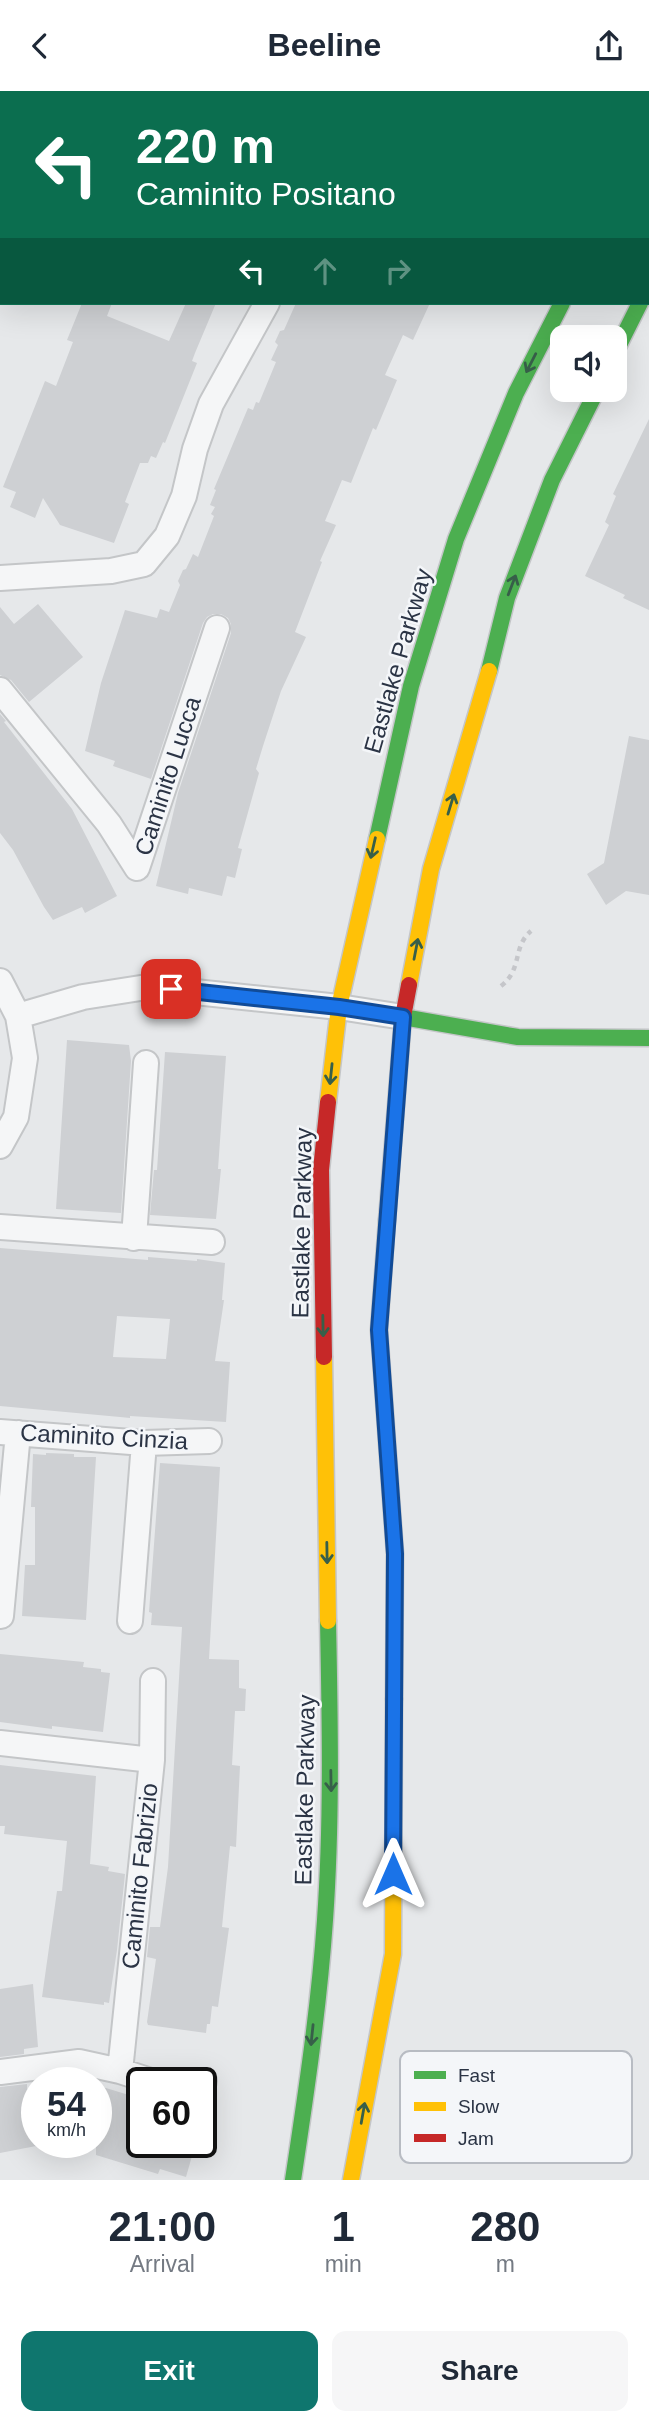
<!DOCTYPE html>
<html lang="en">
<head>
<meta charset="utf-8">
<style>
	body { margin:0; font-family:Helvetica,sans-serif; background:#f6f6f7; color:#1f2937; height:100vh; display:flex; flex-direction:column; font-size:26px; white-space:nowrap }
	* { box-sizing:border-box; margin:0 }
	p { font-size:23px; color:#747a83 }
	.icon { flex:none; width:38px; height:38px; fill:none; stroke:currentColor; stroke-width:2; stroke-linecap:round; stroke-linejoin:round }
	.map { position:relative; height:2089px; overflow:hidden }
	.panel { display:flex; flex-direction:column; background:#fff; flex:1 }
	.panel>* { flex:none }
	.banner { position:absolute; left:0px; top:0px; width:649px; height:214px; box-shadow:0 7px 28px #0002; background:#0b6e4f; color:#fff; overflow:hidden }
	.fabs { position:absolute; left:550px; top:234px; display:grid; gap:14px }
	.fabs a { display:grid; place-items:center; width:77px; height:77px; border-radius:14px; background:#fff; box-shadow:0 7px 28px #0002; font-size:35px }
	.speed { position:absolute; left:21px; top:1976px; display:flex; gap:14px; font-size:35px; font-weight:700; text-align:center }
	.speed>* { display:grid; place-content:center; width:91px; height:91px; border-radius:50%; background:#fff; box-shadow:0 7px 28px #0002; line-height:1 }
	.speed small { font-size:18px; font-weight:400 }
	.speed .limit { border:4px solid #111; border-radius:10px; background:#fff; color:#111 }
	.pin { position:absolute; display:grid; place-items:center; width:60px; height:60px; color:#fff; margin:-30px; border-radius:14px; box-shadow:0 4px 10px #0006 }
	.me { position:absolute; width:77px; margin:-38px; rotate:0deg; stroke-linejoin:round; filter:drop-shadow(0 0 5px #0008) }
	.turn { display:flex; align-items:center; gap:24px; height:147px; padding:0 21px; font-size:32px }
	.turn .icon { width:91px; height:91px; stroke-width:2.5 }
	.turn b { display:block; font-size:49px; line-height:60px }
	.lanes { display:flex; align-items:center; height:66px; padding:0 21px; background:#0003; justify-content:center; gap:35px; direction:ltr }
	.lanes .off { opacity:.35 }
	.eta { display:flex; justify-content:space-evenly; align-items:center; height:119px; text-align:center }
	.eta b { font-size:42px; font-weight:600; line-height:49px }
	.button { display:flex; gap:14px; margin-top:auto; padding:14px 21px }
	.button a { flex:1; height:80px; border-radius:14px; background:#0f766e; color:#fff; font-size:28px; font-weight:600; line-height:80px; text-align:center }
	.button a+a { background:#f6f6f7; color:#1f2937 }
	header { display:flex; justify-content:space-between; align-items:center; height:91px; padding:0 21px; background:#fff; font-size:32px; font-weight:600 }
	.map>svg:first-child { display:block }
</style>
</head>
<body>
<header><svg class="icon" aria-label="back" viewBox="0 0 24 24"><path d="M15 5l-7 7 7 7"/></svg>Beeline<svg class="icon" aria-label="share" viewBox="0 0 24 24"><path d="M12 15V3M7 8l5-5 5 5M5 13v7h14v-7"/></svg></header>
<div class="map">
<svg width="649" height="2089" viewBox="0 0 649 2089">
	<rect width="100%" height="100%" fill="#e6e8ea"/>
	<path fill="#ced0d3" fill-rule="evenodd" d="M82 212H112L107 225 169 250 186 212H216L195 262 192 270 197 272 165 352 163 351 156 367 151 365 148 372H140L125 411 129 413 114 452 60 434 43 407 35 427 10 416 16 401 3 396 45 290 56 295 73 251 67 249Z
		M296 212H430L413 249 403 244 385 284 397 289 376 339 373 337 351 392 342 389 325 430 336 434 320 470 322 471 315 489 295 541 306 546 281 600 263 655 256 678 259 682 238 757 242 758 235 787 227 785 222 805 189 797 188 803 156 795 178 702 231 542V533L228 527 221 523H213L207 526 203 532 151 688 113 675 115 670 85 660 101 592 125 519 157 527 160 518 169 521 180 494 178 490 183 479 186 478 193 463 198 466 214 425 211 423 215 416 210 414 216 399 214 398 248 317 253 319 256 311 259 312 276 271 271 269 278 254 275 251 280 240 284 239Z
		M649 328V519L623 507 625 504 585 485 609 434 605 431 616 405 613 403Z
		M38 513 83 566 29 611 11 589 0 584V516L14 533Z
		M0 623 6 630 4 631 72 718 117 805 85 822 82 816 53 829 44 816 13 759 0 742Z
		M629 645 649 649V804L626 800 606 814 587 783 604 772Z
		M67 949 129 954 131 970 121 1122 56 1118Z
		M165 961 226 965 218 1078H221L216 1128 150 1124 154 1079H157Z
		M0 1157 148 1169V1166L197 1170V1168L225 1172 222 1209H224L215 1270 230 1271 226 1331 130 1325V1327L120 1326 0 1315ZM117 1225 170 1228 166 1268 113 1266Z
		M46 1362 74 1363V1366H96L86 1529 22 1525 25 1474H35V1416H31L33 1363 46 1364Z
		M160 1372 220 1376 209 1568 239 1569V1597L246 1598 245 1620H235L232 1674 240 1675 236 1756 230 1755 222 1836 229 1837 218 1916 212 1915 210 1933H207L206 1942 148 1934 147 1931 156 1868 147 1866 150 1836H160L168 1776 182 1536 151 1534 152 1522 149 1521Z
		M0 1563 84 1571 83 1576 101 1578V1581L110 1582 103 1641 52 1635V1638L0 1631Z
		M0 1674 96 1685 90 1773 109 1776 108 1780 125 1783 117 1859 109 1912 104 1911V1914L42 1906 57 1800H62L67 1750 4 1743 5 1735H0Z
		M33 1893 38 1956 24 1958V1963L0 1966V1898Z
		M27 1993V1998H30L36 2055 0 2062V1996Z
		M96 1994 142 2008V2051H196L186 2086 160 2078 158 2083 96 2064Z"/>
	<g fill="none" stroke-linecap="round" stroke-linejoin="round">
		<defs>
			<path id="lane" d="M403 0 406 2"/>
			<path id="street" d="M369 2 370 0
				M0 487 111 480 144 473 167 445 184 405 195 358 211 313 267 212
				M0 599 109 733 137 777 217 537
				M0 890 18 925 25 967 16 1026 0 1055
				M18 925 83 906 147 896 339 916 403 926
				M0 1136 212 1151
				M134 1147 146 972
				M0 1341 144 1352 209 1350
				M1 1525 18 1342
				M130 1530 144 1352
				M0 1652 152 1669
				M120 1980 152 1669 153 1590
				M0 1981 79 1971 120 1980 157 1992
				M189 1992 204 1990"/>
			<path id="fast" d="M648 60 649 58
				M614 264 640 212
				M489 580 507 507 552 389 597 299
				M377 748 411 595 456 448 516 302 562 212
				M403 926 518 946 649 947
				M387 1129 379 1239 395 1463 394 1608
				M293 2089C306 2003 319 1916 325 1829 332 1730 330 1630 328 1530"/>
			<path id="slow" d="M409 894 431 778 489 580
				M328 1011 339 916 377 748
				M324 1266 328 1530
				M351 2089 393 1863 394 1608"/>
			<path id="jam" d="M387 1129 403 926 409 894
				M324 1266 321 1079 328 1011"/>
		</defs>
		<use href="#lane" stroke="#c4c6c8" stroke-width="16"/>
		<use href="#street" stroke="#c4c6c8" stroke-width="28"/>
		<use href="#fast" stroke="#c4c6c8" stroke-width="19"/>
		<use href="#slow" stroke="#c4c6c8" stroke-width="19"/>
		<use href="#jam" stroke="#c4c6c8" stroke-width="19"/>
		<path stroke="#c5c6ca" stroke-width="4.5" stroke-dasharray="5 5" stroke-linecap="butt" d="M501 895C523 878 512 856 531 840"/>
		<use href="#lane" stroke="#f5f6f7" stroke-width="12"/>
		<use href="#street" stroke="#f5f6f7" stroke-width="24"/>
		<use href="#fast" stroke="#4caf50" stroke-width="16"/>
		<use href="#slow" stroke="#ffc107" stroke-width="16"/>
		<use href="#jam" stroke="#c62828" stroke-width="16"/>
	</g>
	<defs><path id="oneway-shaft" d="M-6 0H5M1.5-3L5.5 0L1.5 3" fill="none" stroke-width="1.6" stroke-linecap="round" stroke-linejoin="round" transform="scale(1.75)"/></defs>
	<g stroke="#375f49">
		<use href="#oneway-shaft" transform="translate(531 272) rotate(117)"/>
		<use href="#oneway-shaft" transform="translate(512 494) rotate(-69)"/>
		<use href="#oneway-shaft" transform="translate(451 713) rotate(-73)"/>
		<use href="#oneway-shaft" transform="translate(373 757) rotate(103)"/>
		<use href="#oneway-shaft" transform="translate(416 858) rotate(-79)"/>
		<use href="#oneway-shaft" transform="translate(331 983) rotate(96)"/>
		<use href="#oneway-shaft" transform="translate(323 1235) rotate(89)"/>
		<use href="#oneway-shaft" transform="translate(327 1462) rotate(89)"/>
		<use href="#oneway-shaft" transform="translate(331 1690) rotate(89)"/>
		<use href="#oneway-shaft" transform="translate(312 1944) rotate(96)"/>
		<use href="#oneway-shaft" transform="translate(363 2022) rotate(-80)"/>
	</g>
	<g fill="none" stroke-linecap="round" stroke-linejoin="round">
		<defs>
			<path id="route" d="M171 898 339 916 403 926 379 1239 395 1463 393 1783"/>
		</defs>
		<use href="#route" stroke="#114b97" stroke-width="18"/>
		<use href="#route" stroke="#1a73e8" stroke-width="12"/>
	</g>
	<g text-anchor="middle" stroke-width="5" stroke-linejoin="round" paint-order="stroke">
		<g font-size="24" fill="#2b3445" stroke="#f4f6f9">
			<text transform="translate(398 570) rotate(-74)" y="8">Eastlake Parkway</text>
			<text transform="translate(168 685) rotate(-72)" y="8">Caminito Lucca</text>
			<text transform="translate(302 1132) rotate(-89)" y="8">Eastlake Parkway</text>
			<text transform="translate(104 1346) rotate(3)" y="8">Caminito Cinzia</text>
			<text transform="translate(305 1699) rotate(-89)" y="8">Eastlake Parkway</text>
			<text transform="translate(140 1785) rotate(-84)" y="8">Caminito Fabrizio</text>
		</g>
	</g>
	<rect x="400" y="1960" width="232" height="112" rx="10" fill="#f4f6f9" stroke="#b8bcc3" stroke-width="2"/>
	<rect x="414" y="1980" width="32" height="8" fill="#4caf50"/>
	<rect x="414" y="2011" width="32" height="9" fill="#ffc107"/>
	<rect x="414" y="2043" width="32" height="8" fill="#c62828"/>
	<g font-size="19" fill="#2b3445">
		<text x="458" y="1991">Fast</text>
		<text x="458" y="2022">Slow</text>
		<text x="458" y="2054">Jam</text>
	</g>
</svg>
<div class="fabs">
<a><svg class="icon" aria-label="sound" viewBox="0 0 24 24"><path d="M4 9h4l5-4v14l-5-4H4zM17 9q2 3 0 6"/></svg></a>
</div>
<div class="speed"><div>54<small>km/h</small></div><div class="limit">60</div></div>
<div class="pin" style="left:171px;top:898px;background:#d93025"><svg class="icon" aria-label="arrive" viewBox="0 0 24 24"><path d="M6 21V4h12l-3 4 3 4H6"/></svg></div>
<svg class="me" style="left:393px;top:1783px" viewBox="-20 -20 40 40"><path d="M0-17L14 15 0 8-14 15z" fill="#1a73e8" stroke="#fff" stroke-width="4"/></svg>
<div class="banner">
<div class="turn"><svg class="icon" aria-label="left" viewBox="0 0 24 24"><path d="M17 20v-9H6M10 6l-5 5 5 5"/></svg><div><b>220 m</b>Caminito Positano</div></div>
<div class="lanes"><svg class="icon" aria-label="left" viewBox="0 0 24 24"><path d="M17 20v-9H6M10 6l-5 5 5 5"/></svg><svg class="icon off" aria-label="ahead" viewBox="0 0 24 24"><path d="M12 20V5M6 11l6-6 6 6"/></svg><svg class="icon off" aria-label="right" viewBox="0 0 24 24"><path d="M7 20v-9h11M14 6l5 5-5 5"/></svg></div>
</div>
</div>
<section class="panel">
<div class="eta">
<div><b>21:00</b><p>Arrival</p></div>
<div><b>1</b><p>min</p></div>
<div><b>280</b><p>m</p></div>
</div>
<div class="button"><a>Exit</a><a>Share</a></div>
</section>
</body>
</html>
